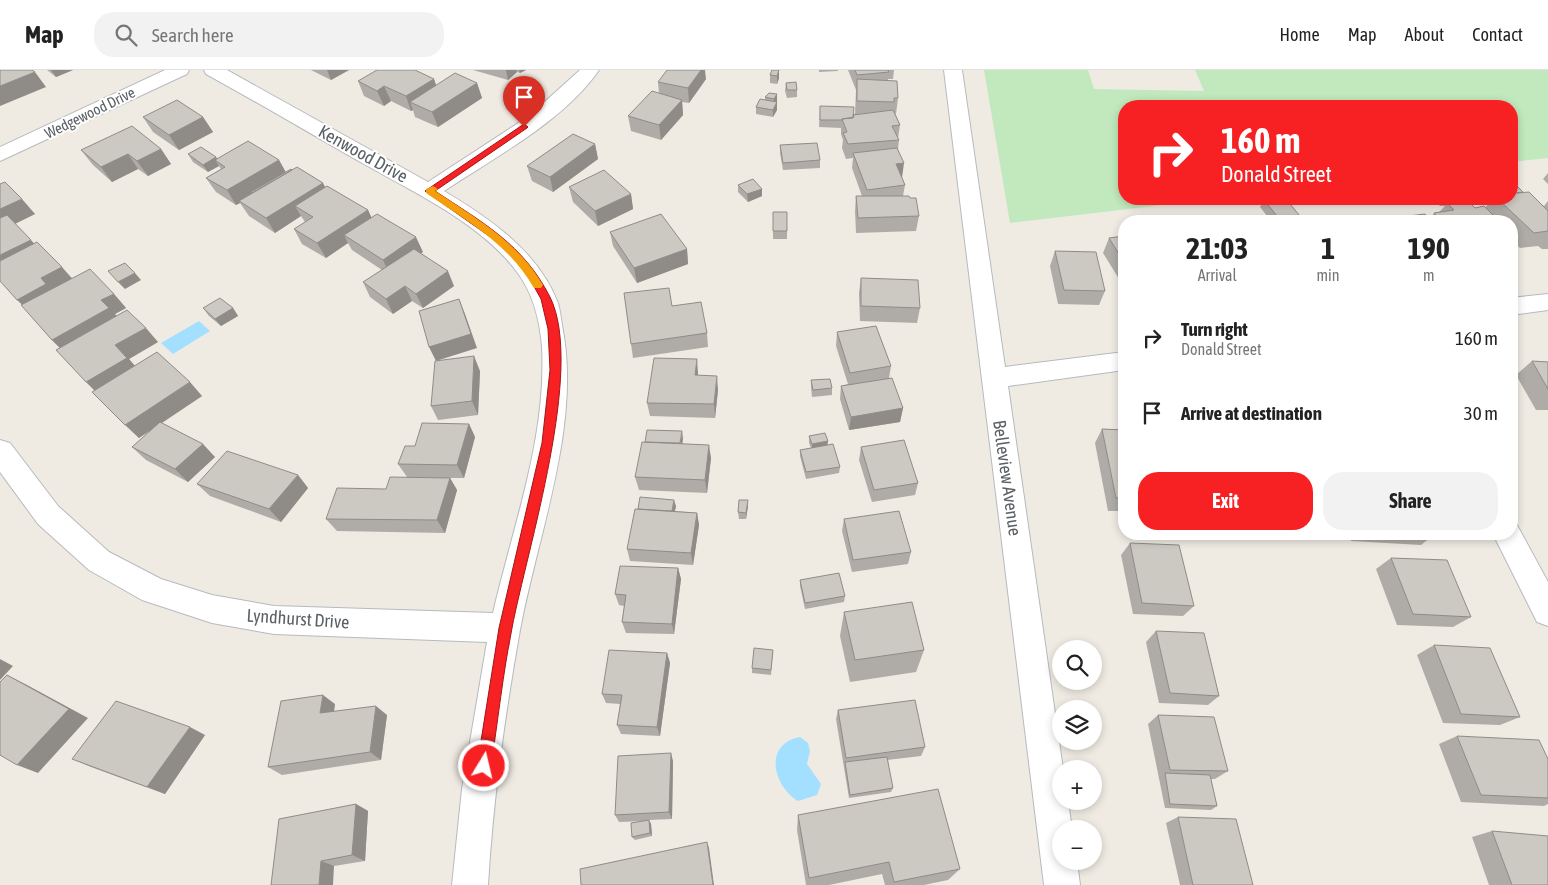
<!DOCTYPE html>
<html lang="en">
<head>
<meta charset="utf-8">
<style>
	body { margin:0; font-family:"Asap Condensed",sans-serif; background:#f2f2f2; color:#222; height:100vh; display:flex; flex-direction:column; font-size:19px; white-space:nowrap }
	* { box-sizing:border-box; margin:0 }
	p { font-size:16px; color:#767676 }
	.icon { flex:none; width:28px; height:28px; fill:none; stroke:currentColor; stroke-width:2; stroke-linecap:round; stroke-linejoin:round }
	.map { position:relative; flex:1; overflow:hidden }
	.sheet { position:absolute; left:1118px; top:145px; width:400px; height:325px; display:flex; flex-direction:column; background:#fff; border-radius:20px; box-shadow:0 2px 8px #0003 }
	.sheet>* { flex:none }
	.top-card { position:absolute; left:1118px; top:30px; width:400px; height:105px; border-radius:20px; box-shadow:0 2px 8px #0003; background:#f72022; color:#fff; overflow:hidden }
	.controls { position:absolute; left:1052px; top:570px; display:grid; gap:10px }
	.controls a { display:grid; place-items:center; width:50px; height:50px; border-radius:50%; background:#fff; box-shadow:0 2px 8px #0003; font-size:25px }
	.pin { position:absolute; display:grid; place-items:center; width:42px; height:42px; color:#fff; margin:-51px -21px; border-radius:50% 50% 50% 0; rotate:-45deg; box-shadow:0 0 5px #0007 }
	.pin .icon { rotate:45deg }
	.me { position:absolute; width:55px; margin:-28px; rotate:9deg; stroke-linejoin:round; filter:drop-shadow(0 0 4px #0008) }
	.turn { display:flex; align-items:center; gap:18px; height:105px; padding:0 20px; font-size:22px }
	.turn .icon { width:65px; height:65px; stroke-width:2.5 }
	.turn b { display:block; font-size:35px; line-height:42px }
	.eta { display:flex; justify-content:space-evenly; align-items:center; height:85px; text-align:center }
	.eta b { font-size:30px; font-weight:700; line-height:35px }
	.action { display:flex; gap:10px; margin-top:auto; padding:10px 20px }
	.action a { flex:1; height:58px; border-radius:20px; background:#f72022; color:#fff; font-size:20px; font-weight:700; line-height:58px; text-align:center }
	.action a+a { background:#f2f2f2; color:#222 }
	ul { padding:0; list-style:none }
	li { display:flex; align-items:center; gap:15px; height:75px; padding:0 20px }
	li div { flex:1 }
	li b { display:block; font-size:19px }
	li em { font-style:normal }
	header { display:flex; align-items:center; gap:30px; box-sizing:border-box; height:70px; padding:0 25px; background:#fff; border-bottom:1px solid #e0e0e0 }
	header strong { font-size:24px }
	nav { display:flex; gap:28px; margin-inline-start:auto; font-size:18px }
	.search { width:350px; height:45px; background:#f2f2f2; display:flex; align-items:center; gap:12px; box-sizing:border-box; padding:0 18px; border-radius:20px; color:#767676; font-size:19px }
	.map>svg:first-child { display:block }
</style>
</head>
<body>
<header>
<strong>Map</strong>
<div class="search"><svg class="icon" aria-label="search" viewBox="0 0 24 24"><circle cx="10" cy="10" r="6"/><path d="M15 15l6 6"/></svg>Search here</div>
<nav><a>Home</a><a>Map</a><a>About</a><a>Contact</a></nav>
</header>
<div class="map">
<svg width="1548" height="815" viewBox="0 0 1548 815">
	<rect width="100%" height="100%" fill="#efebe3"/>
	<path fill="#c1e9bd" d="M984 0H1088L1094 19 1204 21 1195 0H1548V88L1511 92V36H1124V129H1213L1010 153Z"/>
	<path fill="#a3dfff" d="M199 251 210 261 173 284 161 273Z
		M800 667 808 673 810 681 807 694 821 714 817 725 798 731C773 716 763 674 800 667Z"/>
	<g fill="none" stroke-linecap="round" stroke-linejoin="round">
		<defs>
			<path id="street" d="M165 0H189L187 4 0 91V77Z
				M204 0H227L428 112 529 46 580 0H599C564 51 495 87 444 121 489 148 538 181 558 233 560 240 561 248 562 255 582 353 538 463 520 560 505 644 493 729 488 815H452L462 719 487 572 274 564 212 553 142 530 89 500 38 454 0 402V370L10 373 58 436 109 482 161 509 212 525 274 536 493 543C513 456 547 367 542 277 540 251 533 223 517 202 482 154 415 123 364 94 311 64 259 33 206 4Z
				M944 0H962L1005 297 1124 282V300L1008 316 1063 699H1061V731H1068L1072 759H1061V791H1077L1080 815H1044Z
				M1548 224V240L1511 245V228Z
				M1511 453 1517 455 1548 512V556L1537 552 1493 464H1511Z"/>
		</defs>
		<use href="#street" stroke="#b6babe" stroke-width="2"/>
		<use href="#street" fill="#fff" fill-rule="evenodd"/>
	</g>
	<path fill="#afaca7" d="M47 0H73L56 7Z
		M311 0H349L331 10Z
		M473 0H526L520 3 517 2 508 10Z
		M779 0V8L777 14 770 13V5Z
		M819 0H838V1L819 2Z
		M848 0H894L893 9H888V10L898 28 896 44 895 43 900 55 898 68 899 70 898 79 902 108 905 115 903 126 910 128 919 146 916 161 856 163 855 141 856 126H862L852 98 853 88 846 89 842 78 843 70 841 64V58L819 57 820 36 855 44 856 20Z
		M434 9 436 15 477 13 482 28 438 57 415 47 413 40 411 41 391 31 384 36 364 26 358 11Z
		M706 9 689 33 682 32 683 45 661 70 631 61 628 46 659 24 658 12Z
		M786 13 797 20V27L787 28 785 21Z
		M769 23 777 32V40L773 47 756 44V37L765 30V27Z
		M143 47H203L213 62 179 80 153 62Z
		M595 74 598 89 553 122 532 111 527 96Z
		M780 75 820 90V98L783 100 780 83Z
		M161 79 171 94 148 106 138 99 112 112 93 95 81 80Z
		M188 84 216 87 217 89 279 90 286 102 323 113 325 117 368 140 371 147 423 182 421 183 454 216 423 238 412 231 393 244 370 227 363 212 382 200 352 180 348 173 326 188 302 174 294 159 305 152 301 146 275 163 249 146 240 133 236 135 216 122 206 108 221 99 219 96 208 102 193 92Z
		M1548 103V114L1543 109Z
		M1511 113 1514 116 1513 117 1523 122 1544 136 1548 131V179H1542L1538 176 1520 178 1511 170V151H1374L1375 150 1430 149 1434 143 1439 142 1445 136H1440L1432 129H1465L1463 131 1475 138H1485L1492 129H1511Z
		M0 114 35 144 15 154 34 174 72 208 114 224 126 238 115 244 116 246 158 272 129 289 135 296 202 326 162 353 215 387 188 412 146 390 132 377 152 359 139 368 95 320 60 278 52 270 22 234Z
		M738 115 762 126 748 132 738 122Z
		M569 117 631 124 633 139 598 156 573 132Z
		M1264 130 1304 151H1271L1260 137Z
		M773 142H787V169H773Z
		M610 162 687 179 688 194 637 213 613 176Z
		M1124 166V217L1103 183 1109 168Z
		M1055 181 1105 221 1099 235 1058 234 1050 196Z
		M861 208 920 238 917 253 860 251 859 223Z
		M672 236 707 263 708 277 633 288 631 274Z
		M203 238H233L238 246 221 256 209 246Z
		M837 262 891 296 889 308 903 338 900 352 849 360 840 329 841 316 848 314 836 276Z
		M1532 291 1548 292V340H1536L1516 305Z
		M480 301 478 345 438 350 431 336Z
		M698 303V306L718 320 715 348 650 346 647 333Z
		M811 310 832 318V325L812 327 811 317Z
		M469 354 475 367 464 408H450L457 420 445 463 337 461 326 449 386 419 407 407 398 394 415 376Z
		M1102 359 1124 360V441H1108L1095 373Z
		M809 366 828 371 827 375 840 397 839 403 806 409 800 386V380L811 378 809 373Z
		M683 368 682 373 711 388 707 423 639 420 635 407Z
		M861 377 918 413 915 425 872 432 859 390Z
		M298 405 308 418 281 452 210 426 197 414Z
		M676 436 675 441 697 443 699 455 693 495 630 491 627 479Z
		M748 436 746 449H739L738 442Z
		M844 449 911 482 908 494 852 502 842 461Z
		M1348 464H1435L1421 475 1351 471Z
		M1130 473 1194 536 1183 546 1133 544 1121 485Z
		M1391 488 1471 547 1453 557 1397 555 1376 499Z
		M678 498 681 509 674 564 626 563 622 552 624 536 619 535 615 524Z
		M800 510 845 526 844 532 805 539 800 516Z
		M844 542 924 580 916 602 850 612 840 566Z
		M1156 561 1219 626 1208 635 1159 633 1146 572Z
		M1434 575 1520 647 1500 655 1443 653 1417 585Z
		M773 580 771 605 752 603V598Z
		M667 583 670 593 660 666 621 664 617 655 620 634 606 633 602 624Z
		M335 634 334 642 387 645 381 690 282 705 268 697Z
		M838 640 925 677 921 686 887 690 893 718 891 722 849 728 836 649Z
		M1158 645 1228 701 1215 709H1211L1217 736 1211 740 1165 738 1148 654Z
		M205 665 165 724 91 697 72 689Z
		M1457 666 1548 689V734L1544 736 1461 732 1439 674Z
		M673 691 672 749 649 750 651 754 652 766 635 770 632 767 648 751 619 752 615 745Z
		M356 734 368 741 365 791 334 796 271 815Z
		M798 745 960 799 948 810 924 815H885L882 804 829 815H806L797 760Z
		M1178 747 1253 815H1180L1166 753Z
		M1492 761 1548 815H1489L1472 767Z"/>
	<path fill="#8f8c88" d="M51 0H73L56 7Z
		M327 0H349L331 10Z
		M506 0H516L517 2 508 10Z
		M519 0H526L520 3Z
		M701 0H705L706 9 689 33 688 18Z
		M779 0V8L777 14V6Z
		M35 2 46 17 0 36V16Z
		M434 9 439 24 410 32 413 40 411 41 406 26Z
		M477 13 482 28 438 57 432 42Z
		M384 16 391 31 384 36 377 21Z
		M777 24V32L774 37V29Z
		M682 30 683 45 661 70 659 55Z
		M777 32V40L773 47V40Z
		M203 47 213 62 179 80 169 65Z
		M595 74 598 89 553 122 550 107Z
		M161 79 171 94 148 106 137 91Z
		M128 84 138 99 112 112 101 97Z
		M216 87 220 93 215 90 219 96 208 102 203 95Z
		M279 90 287 105 251 122 253 125 239 131 240 133 236 135 227 120Z
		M904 93 902 108 896 94Z
		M323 113 330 128 295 136 301 146 275 163 266 148Z
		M762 119V126L748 132 747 124Z
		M631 124 633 139 598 156 595 141Z
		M22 129 35 144 0 161V139Z
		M368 140 375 155 344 165 348 173 326 188 317 173Z
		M416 167 423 182 390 205 383 190Z
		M31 170 44 185 0 207V185Z
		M687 179 688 194 637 213 634 198Z
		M62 197 75 212 32 244 17 230 41 208Z
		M448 201 454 216 423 238 416 224Z
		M135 203 141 210 125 219 118 212Z
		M405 216 412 231 393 244 386 229Z
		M114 224 126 238 115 244 122 252 66 284 52 270 101 230Z
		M459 229 465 244 477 278 436 291 429 277Z
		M233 238 238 246 221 256 215 249Z
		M146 258 158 272 129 289 140 302 100 326 86 312 115 275Z
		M474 286 480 301 478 345 472 331Z
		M697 289 698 303 696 319 695 305Z
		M717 306 718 320 715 348 714 334Z
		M190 312 202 326 139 368 125 355Z
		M903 338 900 352 849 360 851 347Z
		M469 354 475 367 464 408 457 395Z
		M682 361 683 368 681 386 680 380Z
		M828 371 827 378 812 381V374Z
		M203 374 215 387 188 412 175 399Z
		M709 375 711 388 707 423 705 410Z
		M298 405 308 418 281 452 269 439Z
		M450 408 457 420 445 463 437 450Z
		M674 430 676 436 672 453 671 447Z
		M748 430V436L746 449V443Z
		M697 443 699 455 693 495 691 483Z
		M678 498 681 509 674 564 672 554Z
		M667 583 670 593 660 666 657 657Z
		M0 589 13 596 0 610Z
		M7 605 27 615 88 648 38 703 17 695Z
		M323 625 335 634 332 652 320 643Z
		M376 636 387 645 381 690 370 682Z
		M190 657 205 665 165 724 147 717Z
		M671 683 673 691 672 749 669 742Z
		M356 734 368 741 365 791 352 785Z
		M649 750 651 754 652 766 650 763Z
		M707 772 709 778 714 815H713Z
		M321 791 334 796 333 815H319Z"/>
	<path fill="#ccc8c2" stroke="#8f8c88" d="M0 0H32L35 2 0 16Z
		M377 0H415L434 9 406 26 384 16 377 21 358 11Z
		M667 0H701L688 18 658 12Z
		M772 0H779L777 6 770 5Z
		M855 0H888L889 2 857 5Z
		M455 3 477 13 432 42 410 32Z
		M857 9 897 11 898 28H894V32L857 31Z
		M796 12 797 20H787L786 13Z
		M652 21 682 30 659 55 628 46Z
		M769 23 777 24 774 29 765 27Z
		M760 29 777 32 773 40 756 37Z
		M177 30 203 47 169 65 143 47Z
		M820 36 854 37 853 48 842 49V50H820Z
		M893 40 900 55 892 56 899 70 848 74 843 63 847 62 842 49 854 47 853 45Z
		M132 56 161 79 137 91 128 84 101 97 81 80Z
		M573 64 595 74 550 107 527 96Z
		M248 71 279 90 227 120 206 108 225 97 215 90Z
		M817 73 820 90 783 93 780 75Z
		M201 77 216 87 203 95 188 84Z
		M897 78 904 93 896 94 905 115 867 120 853 83Z
		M297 97 323 113 266 148 239 131Z
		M291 99 292 100 252 123 251 122Z
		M604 100 631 124 595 141 569 117Z
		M753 109 762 119 747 124 738 115Z
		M5 112 22 129 0 139V114Z
		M327 116 368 140 317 173 294 159 313 147 295 136Z
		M1517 116 1523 122 1517 123 1511 118V117Z
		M1511 118 1517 123 1529 122 1548 141V161L1534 163 1498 129H1511Z
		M856 126H909L910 128H916L919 146 858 148Z
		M1272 129H1286L1304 151H1281L1264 130Z
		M1468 131 1475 138 1484 136 1499 151H1442L1434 143 1454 140 1447 133Z
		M773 142H787V161H773Z
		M377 144 416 167 383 190 344 165Z
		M661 144 687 179 634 198 610 162Z
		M1425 144 1432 151H1376L1375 150Z
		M7 145 31 170 0 185V148Z
		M1124 166V192L1109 168Z
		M37 172 62 197 41 208 46 214 17 230 0 211V191Z
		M414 179 448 201 416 224 405 216 386 229 363 212Z
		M1055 181 1096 182 1105 221 1064 220Z
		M125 193 135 203 118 212 108 201Z
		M90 199 114 224 101 230 109 238 52 270 21 235Z
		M861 208 918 210 920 238 861 236Z
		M669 218 672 236 701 232 707 263 631 274 624 223Z
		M220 228 233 238 215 249 203 238Z
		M459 229 471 264 429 277 419 241Z
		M127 240 146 258 115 275 127 288 86 312 56 280Z
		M876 256 891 296 850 303 837 262Z
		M157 282 190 312 125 355 92 322Z
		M474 286 472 331 431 336 435 291Z
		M654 288 697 289 695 305 717 306 714 334 647 333Z
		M1532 291 1548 292V319Z
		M892 308 903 338 851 347 841 316Z
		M830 309 832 318 813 320 811 310Z
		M160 352 203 374 175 399 132 377Z
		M422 353 469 354 457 395 398 394 405 376H415Z
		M1102 359 1124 360V428H1116Z
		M647 360 682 361 680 373 645 372Z
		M825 363 828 371 812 374 809 366Z
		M904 370 918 413 874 420 861 377Z
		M642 372 709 375 705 410 635 407Z
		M833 374 840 397 806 402 800 380Z
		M227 381 298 405 269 439 197 414Z
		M390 407 450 408 437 450 326 449 337 418 386 419Z
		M640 427 674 430 672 441 638 439Z
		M739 430H748L746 443 738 442Z
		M635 439 697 443 691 483 627 479Z
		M899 441 911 482 853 490 844 449Z
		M1130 473 1179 475 1194 536 1142 533Z
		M1391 488 1447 490 1471 547 1413 544Z
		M620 496 678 498 672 554 622 552 626 525 615 524Z
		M839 503 845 526 805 533 800 510Z
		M912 532 924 580 855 590 844 542Z
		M1156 561 1204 563 1219 626 1170 623Z
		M1434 575 1490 578 1520 647 1461 644Z
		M754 578 773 580 771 600 752 598Z
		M609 580 667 583 657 657 617 655 622 625 602 624Z
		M7 605 69 639 17 695 0 685V612Z
		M323 625 320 643 376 636 370 682 268 697 281 631Z
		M915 630 925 677 846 688 838 640Z
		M116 631 190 657 147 717 72 689Z
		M1158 645 1214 647 1228 701 1170 700Z
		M1457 666 1539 670 1548 689V728L1481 725Z
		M671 683 669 742 615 745 618 686Z
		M887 687 893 718 850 725 845 692Z
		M1165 703 1210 705 1217 736 1170 734Z
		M938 719 960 799 894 812 889 792 809 808 798 745Z
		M356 734 352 785 321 791 319 815H271L279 749Z
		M1178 747 1236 749 1253 815H1193Z
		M649 750 650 763 632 767 631 753Z
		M1492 761 1548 766V815H1512Z
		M707 772 713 815H581L580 799Z"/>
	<path fill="#f72022" stroke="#a11516" d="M524 54 528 57 527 58 435 121C483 153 523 174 550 227 585 298 527 479 512 558 503 603 498 650 491 696L489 701 484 703 479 701 477 696 499 558 542 373 550 300 548 259 541 229 526 202 499 173 425 121Z"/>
	<path fill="#f59e0b" d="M433 116 438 119 435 121C477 149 517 171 543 215L541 218H534C509 174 467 151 426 123V119Z"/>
	<g text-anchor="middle" stroke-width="4" stroke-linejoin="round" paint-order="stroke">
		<g font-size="15" fill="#5b6065" stroke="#fff">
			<text transform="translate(90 43) rotate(-26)" y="5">Wedgewood Drive</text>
		</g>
		<g font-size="18" fill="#5b6065" stroke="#fff">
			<text transform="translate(363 84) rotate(29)" y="6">Kenwood Drive</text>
			<text transform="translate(1007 408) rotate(82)" y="6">Belleview Avenue</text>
			<text transform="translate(298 549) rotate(4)" y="6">Lyndhurst Drive</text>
		</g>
	</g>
</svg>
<div class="controls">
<a><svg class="icon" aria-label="search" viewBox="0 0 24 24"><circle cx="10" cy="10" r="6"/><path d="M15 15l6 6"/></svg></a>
<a><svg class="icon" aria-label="layers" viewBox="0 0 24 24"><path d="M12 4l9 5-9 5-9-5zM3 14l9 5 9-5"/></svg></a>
<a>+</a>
<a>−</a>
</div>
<div class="pin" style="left:524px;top:57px;background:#d93025"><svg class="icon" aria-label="arrive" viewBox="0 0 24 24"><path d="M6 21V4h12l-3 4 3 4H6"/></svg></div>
<svg class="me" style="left:484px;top:696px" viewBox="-20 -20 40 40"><circle r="17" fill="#f72022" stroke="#fff" stroke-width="3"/><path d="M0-11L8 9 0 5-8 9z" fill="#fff"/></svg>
<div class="top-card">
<div class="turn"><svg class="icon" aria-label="right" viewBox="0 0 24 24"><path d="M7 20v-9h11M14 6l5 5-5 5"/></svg><div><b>160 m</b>Donald Street</div></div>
</div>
<section class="sheet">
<div class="eta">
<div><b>21:03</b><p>Arrival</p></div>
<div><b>1</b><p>min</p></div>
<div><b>190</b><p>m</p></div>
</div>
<ul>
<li><svg class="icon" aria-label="right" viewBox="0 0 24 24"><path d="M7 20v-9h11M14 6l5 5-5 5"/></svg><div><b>Turn right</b><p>Donald Street</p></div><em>160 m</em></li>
<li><svg class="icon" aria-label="arrive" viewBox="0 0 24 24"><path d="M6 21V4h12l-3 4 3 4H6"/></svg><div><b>Arrive at destination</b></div><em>30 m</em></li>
</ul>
<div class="action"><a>Exit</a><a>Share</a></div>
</section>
</div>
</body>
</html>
